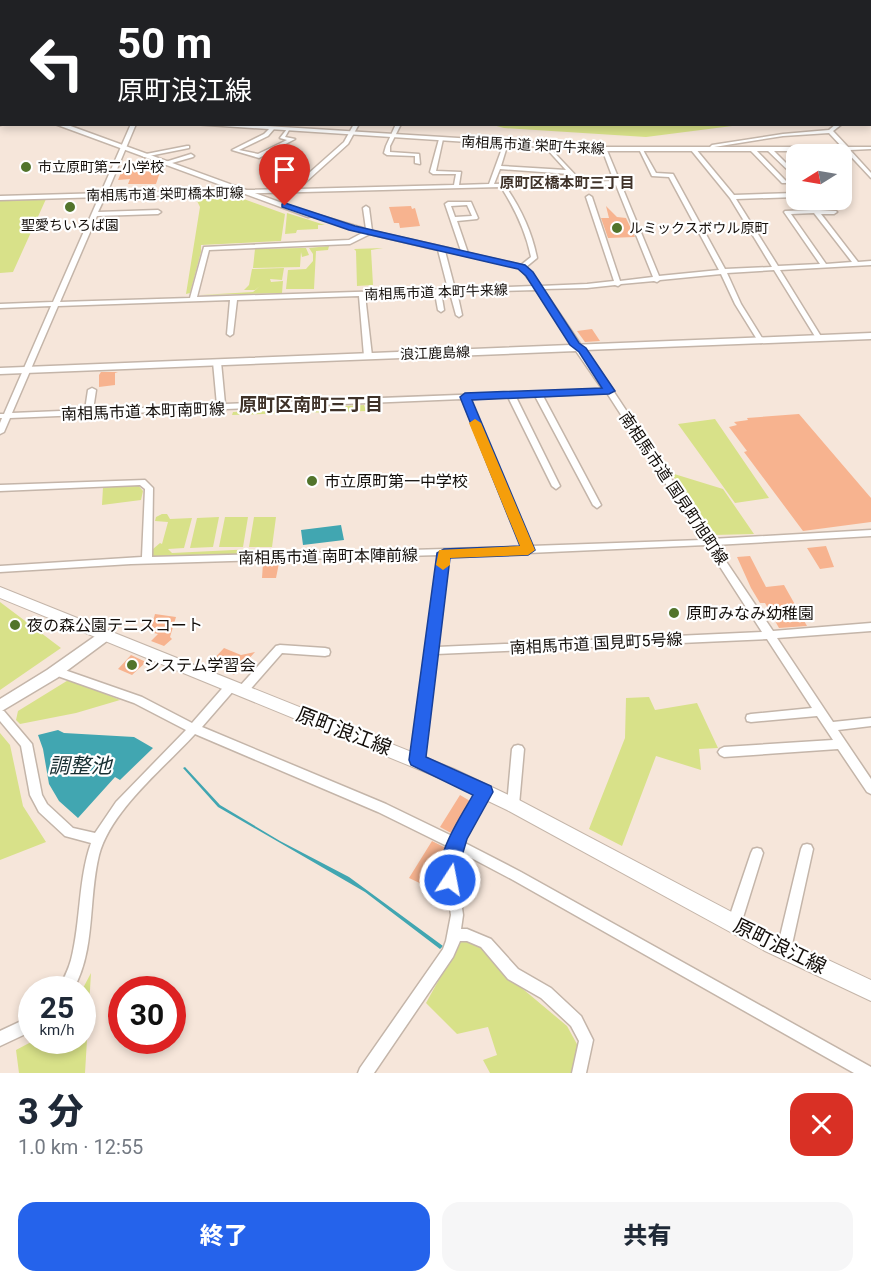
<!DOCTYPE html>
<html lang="ja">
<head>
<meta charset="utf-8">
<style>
	body { margin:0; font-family:Roboto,"Noto Sans JP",sans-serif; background:#f6f6f7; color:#1f2937; height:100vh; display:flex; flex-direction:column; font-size:22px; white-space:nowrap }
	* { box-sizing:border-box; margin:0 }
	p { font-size:20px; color:#747a83 }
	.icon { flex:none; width:33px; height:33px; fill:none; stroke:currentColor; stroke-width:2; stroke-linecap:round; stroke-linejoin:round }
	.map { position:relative; height:1073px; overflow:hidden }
	.panel { display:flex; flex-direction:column; background:#fff; flex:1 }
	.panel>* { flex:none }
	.top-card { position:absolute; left:0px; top:0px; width:872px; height:126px; box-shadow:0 3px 9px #0003; background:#202124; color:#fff; overflow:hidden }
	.needle { width:39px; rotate:259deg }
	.fabs { position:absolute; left:786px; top:144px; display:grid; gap:12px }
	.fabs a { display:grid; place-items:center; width:66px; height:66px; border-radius:12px; background:#fff; box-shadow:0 3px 9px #0003; font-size:30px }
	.speed { position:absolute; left:18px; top:976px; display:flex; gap:12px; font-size:30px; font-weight:700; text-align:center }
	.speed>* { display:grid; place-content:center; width:78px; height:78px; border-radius:50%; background:#fff; box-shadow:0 3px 9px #0003; line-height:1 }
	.speed small { font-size:15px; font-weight:400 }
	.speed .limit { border:9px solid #d22; background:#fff; color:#111 }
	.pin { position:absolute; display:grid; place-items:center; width:51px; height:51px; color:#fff; margin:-62px -26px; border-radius:50% 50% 50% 0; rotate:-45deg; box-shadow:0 0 6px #0007 }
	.pin .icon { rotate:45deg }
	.me { position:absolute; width:66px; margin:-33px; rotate:11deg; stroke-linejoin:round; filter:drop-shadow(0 0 4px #0008) }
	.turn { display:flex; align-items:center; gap:21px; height:126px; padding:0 18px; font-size:27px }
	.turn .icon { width:78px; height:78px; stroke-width:2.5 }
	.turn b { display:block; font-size:42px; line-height:51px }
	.round { display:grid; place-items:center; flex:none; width:63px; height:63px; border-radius:18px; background:#f6f6f7 }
	.overview { display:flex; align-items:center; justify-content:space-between; height:102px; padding:0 18px }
	h1 { font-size:36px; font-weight:800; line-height:45px }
	.button { display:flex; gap:12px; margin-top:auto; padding:12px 18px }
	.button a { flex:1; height:69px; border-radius:18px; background:#2563eb; color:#fff; font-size:24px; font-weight:800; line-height:69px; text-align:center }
	.button a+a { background:#f6f6f7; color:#1f2937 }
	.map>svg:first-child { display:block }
</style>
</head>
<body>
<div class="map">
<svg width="871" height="1073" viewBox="0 0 871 1073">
	<rect width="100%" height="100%" fill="#f6e6da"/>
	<path fill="#d8e189" d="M164 0H716L719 1 162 2Z
		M493 125H740L646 137 504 128Z
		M241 198 285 214 281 241 201 245V252L190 293 186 294 200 207 196 199Z
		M46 199 13 272 0 273V200Z
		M287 213 325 225H318V229L297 230 296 233 285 234Z
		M329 246 328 250 316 251 314 289H286L288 270 306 269 313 261V254L309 248Z
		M301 248H306L309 255 302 257 301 252 300 267 253 268 255 249Z
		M383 248 371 250 373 285 357 286 356 251 354 249Z
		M284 268 282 280 270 279 271 282 283 281 282 293 200 295 253 292 260 286 255 290H244L249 285 252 269Z
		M364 405 366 411 232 415 233 412Z
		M715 419 769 498 735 503 678 424Z
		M671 473 723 489 754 534 713 535Z
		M138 485 143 491 141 500 102 505 103 487Z
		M162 514H167L170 519 192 518 184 548 168 549 172 553 254 549 252 556 151 557 153 549 160 543 162 544 168 522 155 521 156 517Z
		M219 517 213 547 190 548 197 518Z
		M225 517H248L243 547H219Z
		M254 517H276L272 547H249Z
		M0 602 61 648 0 690Z
		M70 679 120 700 76 713 20 724 16 720 18 711Z
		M649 697 655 710 697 703 718 748 699 749 701 770 656 756 622 846 589 829 625 738 626 698Z
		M0 733 10 745 23 806 46 842 0 860Z
		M462 938 480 946 511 979 567 1026 578 1046 575 1073H490L483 1060 497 1055 488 1027 457 1034 426 1003Z
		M91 973 85 1073H19L16 1050 33 1041H82V990Z"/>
	<path fill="#41a6b1" d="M341 525 344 540 303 545 301 530Z
		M58 730 64 733 134 737 153 748 120 780 115 777 78 818 59 801 49 784 43 749 38 735Z
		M185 767 220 805 280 841 349 877 443 946 440 949 365 892 218 807 183 768Z"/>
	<path fill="#f7b38f" d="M145 167 144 171 160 172 156 184H128L130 179 118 180 123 168Z
		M411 206 412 209 415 208 420 226 400 228 399 223H394L389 207Z
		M606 206 617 217 626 218 635 237 608 238 601 218H609Z
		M592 329 600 341 585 342 577 331Z
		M101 372H118L115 373V385L99 387V375Z
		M799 414 871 498V522L803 531 744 452 747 451 729 427 737 425 734 422 748 420 747 418Z
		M826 546 834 567 820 569 807 548Z
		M750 556 766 587 784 585 807 626 779 628 765 603H760L751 588 737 557Z
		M263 563H279L276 578H262Z
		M155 614 176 617 170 637 172 639 164 646 151 641 158 634 154 633 156 628H151Z
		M224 648 241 655 255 652 234 675 210 663Z
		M131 655 146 662 132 675 118 669Z
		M460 795 470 801 451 833 440 827Z
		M432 841 446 848 426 886 409 878Z"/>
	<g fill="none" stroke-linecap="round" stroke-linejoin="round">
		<defs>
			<path id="street" d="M74 0H78L72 2Z
				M704 0 710 2H706Z
				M0 7H2V9H0Z
				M2 34V37H0V35Z
				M0 59H2V62H0Z
				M0 102H2V105H0Z
				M0 123H2V124H4L0 125Z
				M131 124H136L107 193 291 189 344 142 354 124H359L348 144 298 189 454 185 456 174H433L430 172 439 139 441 138 443 139 436 171 461 172 459 185 489 184 504 143 506 142 508 143 501 166 566 170 545 147V145H547L582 182 614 181 602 149 606 148 659 276 719 270 669 177 652 176 639 149 643 150 656 173 673 174 725 269 772 267 730 198 691 150V148H695L734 195 796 193V197L736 199 778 266 820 264 784 212 785 211 811 210 805 200H809L819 210 836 211 837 212 834 214H821L858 262 871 261V265L780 270 822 338 819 340 816 338 774 270 727 273 741 304 764 341 761 343 758 341 735 304 721 274 660 280 657 282 654 281 621 284 618 286 615 285 587 288 543 289 583 348 579 350 577 349 536 290 457 292 462 315 459 317 456 315 450 293H438L442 298 444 310 441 312 438 310 436 299 431 293 365 295 372 356 368 358 364 356 359 296 237 300 233 334 230 336 227 334 230 300 58 306 12 413 85 410 88 390 92 388 96 390 93 410 217 405 213 362 217 360 221 362 225 404 612 389 711 539 871 530V536L715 545 773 631 871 623V631L777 638 833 722 871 718V726L838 730 871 779V794L867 792 838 749 724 757 720 755 718 752 720 749 724 747 833 740 817 716 751 722 747 721 746 718 747 715 751 714 812 708 767 639 436 654 423 760 421 763 417 765 413 763 411 760 439 555 131 564 0 572V566L142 557 145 489 140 485 0 491V485L145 480 153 488 152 557 522 547 462 399 10 418 4 432 0 434V423L2 418H0V414H4L51 306 0 308V304L53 302ZM500 169 569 174 577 182 494 184ZM616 185 653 277 620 281 592 197 589 195 586 197 614 281 587 284 540 286 526 267 537 258C532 232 521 209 506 187ZM501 187C515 209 526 232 531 257L521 265 468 253 457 221 477 219 478 218 471 202H448L445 204 461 251 372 231 369 208 366 206 363 208 366 229 311 213 308 215 364 232 349 240 204 247 190 298 60 302 97 216 158 214 161 212 158 210 98 212 105 197ZM467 205 472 216 455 217 451 206ZM814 213 852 262 826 264 791 214ZM370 234 438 250 448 289 197 297 209 250 350 244ZM445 251 520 268 534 286 455 289ZM607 393 702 540 531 546 470 399 508 397 552 486 556 489 560 486 516 397 535 396 593 505 597 508 601 505 543 396ZM706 545 762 632 437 647 448 555 528 553Z
				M396 124H401L390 146V152L419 154 420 164 415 163V156L387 155 384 153 386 146Z
				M836 124H842L833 131 848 147H871V149L850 150 871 173V178L829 133 783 136 714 147 710 150 708 149 712 145 783 134 829 130Z
				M270 128 274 129 268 136 239 150 258 154 287 140 280 138 287 129 289 130 285 137 295 139 259 158 232 150 264 134Z
				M187 146H189V148L144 157 141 155Z
				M750 148H754L786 181V183H782L750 150Z
				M767 148H771L796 173V176H794L767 150Z
				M191 154 194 156 193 157 165 165 162 163Z
				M280 645 325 648 329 649 330 652 329 655 325 656 282 653 247 693 243 694 239 693 238 690 239 687 276 646Z
				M56 667 142 697 192 723 227 683 231 682 235 683 236 686 235 689 202 727 386 804 452 836 480 789 484 787 488 789 490 792 463 842 521 872 871 1067V1073H854L513 880 460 852 456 865 463 915 461 929H467L491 939 518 969 551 988 581 1016 593 1040 586 1073H572L579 1041 571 1026 541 998 508 979 481 947 467 941H460L453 957 374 1073H358L360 1068 443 949 446 941 451 915 444 865 449 847 378 812 195 734C164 768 111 810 99 855 88 900 96 949 73 990H58C63 980 68 971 71 960 81 921 78 880 91 843L65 836 39 812 30 795 21 746 0 721V710L4 711 32 744 42 795 47 804 73 828 95 833 116 802 186 730 134 703 52 674 51 671 52 668Z
				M518 745 522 746 524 749 519 805 517 809 513 810 509 809 507 805 512 749 514 746Z
				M807 844 811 845 813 849 791 949 789 953 784 955 779 953 777 949 801 849 803 845Z
				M757 848 761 849 763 853 741 924 739 928 734 930 729 928 727 924 751 853 753 849Z
				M32 1016V1031L0 1046V1031Z"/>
			<path id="secondary" d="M56 0H61L55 2Z
				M838 0H843L837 2Z
				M0 26H2L0 29Z
				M55 124H65L315 215 308 217Z
				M193 124H235L604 147H847L850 149 847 151H604Z
				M106 193V197H103L0 200V196Z
				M871 333V339L585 350 614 391 609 394 605 393 576 351 0 374V368Z
				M106 630 111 632 113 635 111 638 57 678 0 712V699L47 670 101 632Z"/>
			<path id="primary" d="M0 587 454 769 519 800 779 937 871 980V1001L765 951 507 810 442 779 0 598Z"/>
		</defs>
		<use href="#street" stroke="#c4b5a9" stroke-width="3"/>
		<use href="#secondary" stroke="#c4b5a9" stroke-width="3"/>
		<use href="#primary" stroke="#c4b5a9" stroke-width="2"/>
		<use href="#street" fill="#fff" fill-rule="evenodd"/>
		<use href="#secondary" fill="#fff" fill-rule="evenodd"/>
		<use href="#primary" fill="#fff" fill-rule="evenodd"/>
	</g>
	<path fill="#2563eb" stroke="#184099" stroke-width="1.5" d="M285 203 355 226 525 265 533 272 579 343 586 348 615 391 609 394 472 400 535 550 528 555 450 558 426 757 491 786 493 792 467 839 459 866V880L457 886 450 889 443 886C431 859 460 818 473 795L411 765 409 760 437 553 444 549 520 546 460 397 465 393 602 388 579 352 570 345 526 276 518 269 349 230 282 207V204Z"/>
	<path fill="#f59e0b" d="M475 419 481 423 535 550 528 555 450 558V565L443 570 436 565 439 550 520 546 469 423Z"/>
	<g fill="#52742b" stroke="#fff" stroke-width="2">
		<circle cx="26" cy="167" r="6"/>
		<circle cx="70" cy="207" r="6"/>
		<circle cx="617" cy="228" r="6"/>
		<circle cx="312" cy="481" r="6"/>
		<circle cx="674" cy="613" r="6"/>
		<circle cx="15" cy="625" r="6"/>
		<circle cx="132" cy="665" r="6"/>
	</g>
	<g text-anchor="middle" stroke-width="4.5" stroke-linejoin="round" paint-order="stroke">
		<g font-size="14" fill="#130e0a" stroke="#fff">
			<text transform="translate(533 145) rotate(3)" y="5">南相馬市道 栄町牛来線</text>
			<text transform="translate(165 194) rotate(-1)" y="5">南相馬市道 栄町橋本町線</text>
			<text transform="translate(436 292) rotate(-2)" y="5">南相馬市道 本町牛来線</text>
			<text transform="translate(435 353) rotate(-2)" y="5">浪江鹿島線</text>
		</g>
		<g font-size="14" fill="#130e0a" stroke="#fff" text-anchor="start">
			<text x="38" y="172">市立原町第二小学校</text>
			<text x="70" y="230" text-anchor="middle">聖愛ちいろば園</text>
			<text x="629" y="233">ルミックスボウル原町</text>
		</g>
		<g font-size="15" font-weight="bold" fill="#3f3229" stroke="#fff">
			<text x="567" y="188">原町区橋本町三丁目</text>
		</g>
		<g font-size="16" fill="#130e0a" stroke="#fff">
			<text transform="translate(143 411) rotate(-2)" y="6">南相馬市道 本町南町線</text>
			<text transform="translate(674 488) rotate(56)" y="6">南相馬市道 国見町旭町線</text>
			<text transform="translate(328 556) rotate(-1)" y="6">南相馬市道 南町本陣前線</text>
			<text transform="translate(596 643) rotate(-3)" y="6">南相馬市道 国見町5号線</text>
		</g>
		<g font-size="16" fill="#130e0a" stroke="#fff" text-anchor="start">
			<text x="324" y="487">市立原町第一中学校</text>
			<text x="686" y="619">原町みなみ幼稚園</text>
			<text x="27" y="631">夜の森公園テニスコート</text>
			<text x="144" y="671">システム学習会</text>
		</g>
		<g font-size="18" font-weight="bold" fill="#3f3229" stroke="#fff">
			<text x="311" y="411">原町区南町三丁目</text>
		</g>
		<g font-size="20" fill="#130e0a" stroke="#fff">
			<text transform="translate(344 731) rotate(21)" y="7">原町浪江線</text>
			<text transform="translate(780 946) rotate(26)" y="7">原町浪江線</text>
		</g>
		<g font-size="21" font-style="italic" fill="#182f32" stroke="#fff">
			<text x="80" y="773">調整池</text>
		</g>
	</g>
</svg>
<div class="fabs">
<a><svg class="needle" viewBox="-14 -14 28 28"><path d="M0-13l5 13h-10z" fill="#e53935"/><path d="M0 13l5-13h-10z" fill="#747a83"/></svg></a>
</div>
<div class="speed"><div>25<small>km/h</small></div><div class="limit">30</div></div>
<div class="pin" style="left:285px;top:206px;background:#d93025"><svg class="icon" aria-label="arrive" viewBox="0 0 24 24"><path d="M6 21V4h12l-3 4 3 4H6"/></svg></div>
<svg class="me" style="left:450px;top:880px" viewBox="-20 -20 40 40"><circle r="17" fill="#2563eb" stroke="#fff" stroke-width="3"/><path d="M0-11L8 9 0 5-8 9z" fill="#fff"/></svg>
<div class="top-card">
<div class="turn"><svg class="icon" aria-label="left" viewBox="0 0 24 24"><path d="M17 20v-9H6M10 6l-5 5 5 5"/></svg><div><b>50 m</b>原町浪江線</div></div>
</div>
</div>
<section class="panel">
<div class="overview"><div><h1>3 分</h1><p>1.0 km · 12:55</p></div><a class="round" style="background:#d93025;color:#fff"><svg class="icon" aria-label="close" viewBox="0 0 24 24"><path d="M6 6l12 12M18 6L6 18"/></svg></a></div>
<div class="button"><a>終了</a><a>共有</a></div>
</section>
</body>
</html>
